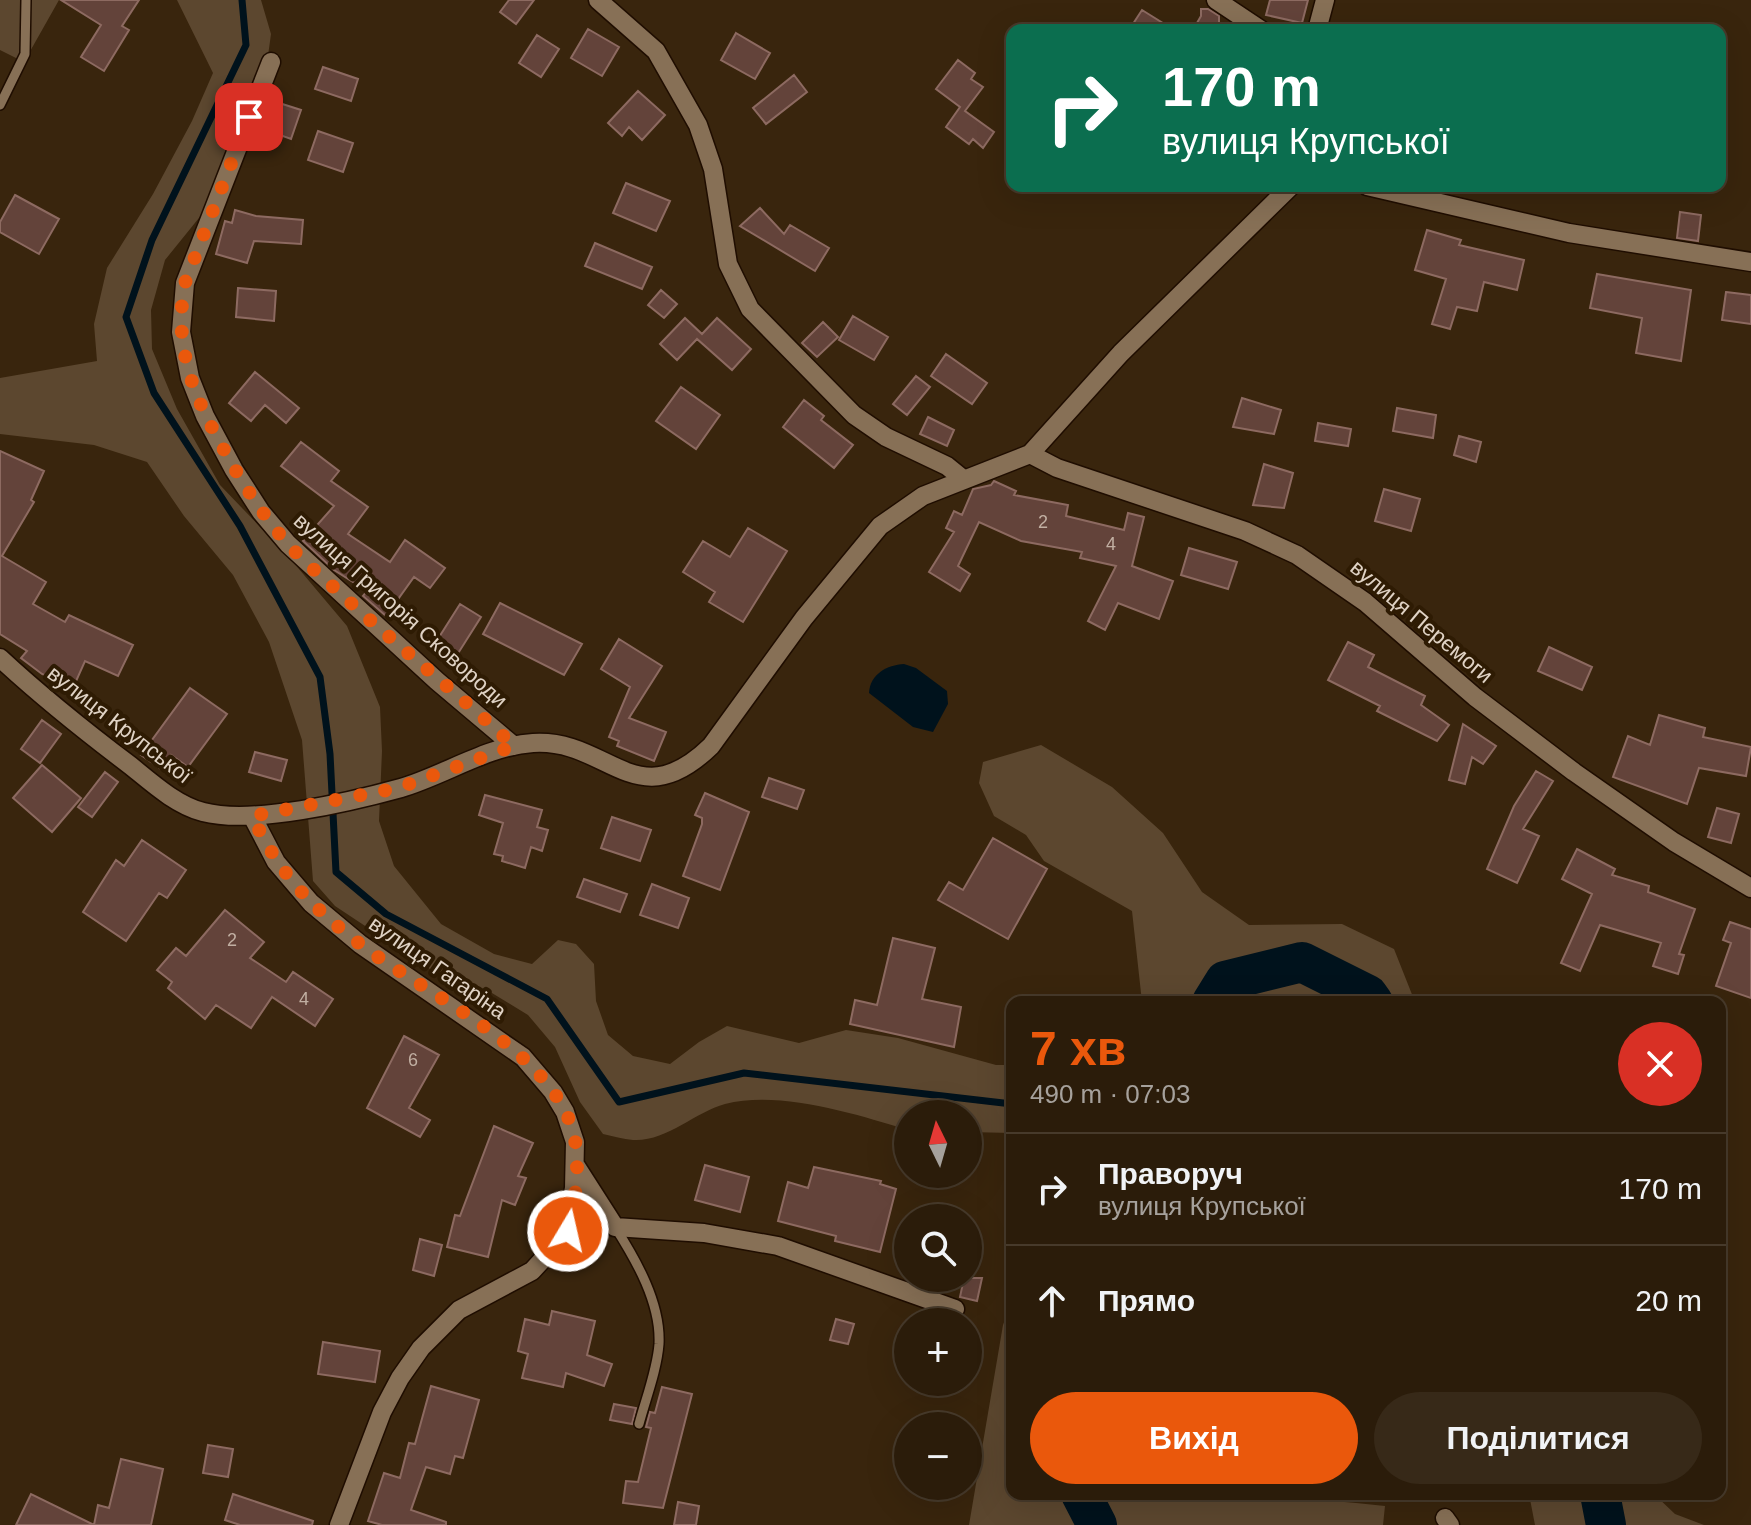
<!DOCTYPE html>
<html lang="uk">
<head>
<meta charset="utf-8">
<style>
	body { margin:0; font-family:Arial,sans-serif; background:#372918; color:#f1f3f6; height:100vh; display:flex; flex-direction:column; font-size:30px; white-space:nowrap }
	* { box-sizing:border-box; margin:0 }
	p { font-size:26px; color:#a6a19c }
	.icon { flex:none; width:44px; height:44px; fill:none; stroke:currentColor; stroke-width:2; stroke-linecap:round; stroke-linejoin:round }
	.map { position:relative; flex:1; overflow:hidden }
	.drawer { position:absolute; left:1006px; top:996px; width:720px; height:504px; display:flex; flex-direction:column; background:#2b1c0a; border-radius:16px; box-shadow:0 8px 32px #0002,0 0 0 2px #473a2b }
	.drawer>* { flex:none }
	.banner { position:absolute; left:1006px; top:24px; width:720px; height:168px; border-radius:16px; box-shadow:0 8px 32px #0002,0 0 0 2px #473a2b; background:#0b6e4f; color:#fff; overflow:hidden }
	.needle { width:52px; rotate:355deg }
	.fabs { position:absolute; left:894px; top:1100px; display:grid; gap:16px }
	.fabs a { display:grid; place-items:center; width:88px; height:88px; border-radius:50%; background:#2b1c0a; box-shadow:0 8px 32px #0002,0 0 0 2px #473a2b; font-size:40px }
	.pin { position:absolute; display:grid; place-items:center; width:68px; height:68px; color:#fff; margin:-34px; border-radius:16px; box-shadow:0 4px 12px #0006 }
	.me { position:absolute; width:88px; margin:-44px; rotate:9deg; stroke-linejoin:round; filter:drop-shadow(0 0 6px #0008) }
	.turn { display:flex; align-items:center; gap:28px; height:168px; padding:0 24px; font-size:36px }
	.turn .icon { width:104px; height:104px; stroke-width:2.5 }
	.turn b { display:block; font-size:56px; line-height:68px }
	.round { display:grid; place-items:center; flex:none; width:84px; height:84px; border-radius:42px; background:#372918 }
	.head { display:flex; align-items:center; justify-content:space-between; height:136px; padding:0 24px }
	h1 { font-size:48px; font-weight:700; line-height:60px; color:#ea580c }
	.primary-button { display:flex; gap:16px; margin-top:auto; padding:16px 24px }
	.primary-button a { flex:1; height:92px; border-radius:48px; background:#ea580c; color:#fff; font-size:32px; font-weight:700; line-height:92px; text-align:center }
	.primary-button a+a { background:#372918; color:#f1f3f6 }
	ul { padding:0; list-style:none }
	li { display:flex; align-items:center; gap:24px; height:112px; padding:0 24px; border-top:2px solid #473a2b }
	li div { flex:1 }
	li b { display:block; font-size:30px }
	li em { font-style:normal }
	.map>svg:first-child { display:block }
</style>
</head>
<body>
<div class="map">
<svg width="1751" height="1525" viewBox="0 0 1751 1525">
	<rect width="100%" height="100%" fill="#39250d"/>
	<path fill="#5c472f" d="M0 0H59L24 62 0 50Z
		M177 0H261L271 34 260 114 224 187 165 260 151 310 152 349 177 409 220 485 288 556 347 626 380 707 382 751 379 821 394 866 441 924 494 954 532 964 558 940 576 944 594 964 596 1001 608 1035 633 1056 670 1064 699 1042 727 1026 799 1043 846 1030 898 1038 996 1065H1012V1133L968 1132V1114H908V1130C855 1114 780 1090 725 1104 695 1112 666 1142 633 1140 623 1139 613 1136 603 1134L580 1102 555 1047 528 1015 487 990 430 969 335 906 313 881 302 740 269 642 233 575 184 516 147 462 94 445 0 434V378L97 361 94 324 107 268 153 194 192 121 213 73Z
		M1041 745 1112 787 1163 833 1202 892 1249 925 1342 924 1394 949 1415 1002H1142L1132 911 1044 861 1026 835 994 816 979 783 983 762Z
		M1012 1301V1494C1137 1494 1260 1492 1385 1506L1383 1525H969L1003 1325Z
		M1529 1494H1654L1675 1514 1704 1525H1535Z"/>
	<path fill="#00121c" d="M904 664 916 668 947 691 948 704 933 732 913 727 869 693C870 674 887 665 904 664Z"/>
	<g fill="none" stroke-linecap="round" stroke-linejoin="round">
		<path stroke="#00121c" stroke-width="7" d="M242 0 246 45 152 240 126 317 154 393 240 526 320 677 330 754 336 872 386 914 547 999 619 1102 744 1073 1012 1104"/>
		<path stroke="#00121c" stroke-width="40" d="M1212 1002 1225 981 1302 962 1368 995 1373 1002
			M1081 1494 1097 1525
			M1600 1494 1606 1525"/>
	</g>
	<path fill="#63433a" stroke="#8d6a61" stroke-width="2" d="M61 0H139L122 26 129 30 104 71 81 57 101 25Z
		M509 0H534L516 24 500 12Z
		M1270 0H1308L1302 23 1266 15Z
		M1201 9H1208L1219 16V30H1193L1201 16Z
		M1142 10 1174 30H1129Z
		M588 29 619 47 602 76 571 58Z
		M736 33 770 53 755 79 721 60Z
		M537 35 559 49 541 77 519 63Z
		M958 60 975 73 971 79 983 87 965 111 994 132 983 148 973 139 969 144 946 127 960 107 936 89Z
		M323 67 358 79 351 101 315 89Z
		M794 75 807 92 766 124 753 108Z
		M638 91 665 115 642 140 629 127 622 136 608 123Z
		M276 102 301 110 291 139 266 130Z
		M318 131 353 143 343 172 308 160Z
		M626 183 670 201 656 231 613 213Z
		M15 195 59 219 39 254 0 232V222Z
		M760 208 784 234 790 225 829 248 815 271 740 226Z
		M235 210 256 216 303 220 301 244 254 241 247 263 216 254 225 221 232 223Z
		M1680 212 1701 215 1698 241 1677 238Z
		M1427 230 1461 240 1459 245 1524 260 1517 290 1484 282 1477 311 1457 307 1450 329 1432 324 1446 279 1415 270Z
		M595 243 652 267 642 289 585 266Z
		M1597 274 1691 290 1681 361 1636 353 1642 318 1590 308Z
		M238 288 276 291 274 321 236 317Z
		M661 290 677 304 664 318 648 305Z
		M1726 292 1751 295V324L1722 320Z
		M853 316 888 337 874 360 839 340Z
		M685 318 702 334 717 318 751 349 732 370 697 339 677 360 660 344Z
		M823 322 838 337 817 357 802 343Z
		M946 354 987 383 972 404 931 376Z
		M255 372 299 408 286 423 265 405 251 421 229 403Z
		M916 376 930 387 907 415 893 404Z
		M681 387 720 415 696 449 656 421Z
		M1242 398 1281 410 1274 434 1233 427Z
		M804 400 824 416 821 420 853 445 834 468 783 427Z
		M1397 408 1436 415 1433 438 1393 431Z
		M928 417 954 430 947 446 920 434Z
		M1318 423 1351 429 1348 446 1315 441Z
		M1459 436 1481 442 1476 462 1454 455Z
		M301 442 339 471 331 481 368 507 348 534 390 562 405 540 445 568 430 588 414 577 386 616 363 596 367 591 334 570 303 541 334 506 281 466Z
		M0 451 44 471 31 500 34 502 2 556 46 582 33 604 65 622 69 615 133 645 118 676 85 661 73 688 42 674 21 658 27 651 0 634Z
		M1264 464 1293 473 1284 508 1253 505Z
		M994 481 1016 491 1014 495 1068 505 1066 516 1124 530 1128 513 1144 517 1132 566 1173 581 1159 619 1118 603 1105 630 1088 621 1116 566 1080 558 1082 552 1021 541 979 522 958 566 970 574 960 591 929 572 954 532 946 528 954 511 962 515 973 489 991 485Z
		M1384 489 1420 499 1411 531 1375 521Z
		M748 528 787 551 743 622 709 602 715 592 683 572 703 541 730 557Z
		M1189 548 1237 562 1228 589 1181 575Z
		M500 603 582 644 564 675 483 634Z
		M460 604 481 617 457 655 436 642Z
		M619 639 662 666 629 718 666 732 654 761 617 746 619 741 609 737 630 687 601 669Z
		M1348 642 1374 655 1368 667 1425 696 1421 705 1449 725 1437 741 1377 711 1380 706 1328 680Z
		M1549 647 1592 667 1582 690 1538 671Z
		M190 688 227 714 188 767 171 755 161 769 141 755Z
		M1659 715 1705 728 1703 737 1751 747 1746 776 1699 768 1687 804 1613 777 1628 736 1650 745Z
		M42 720 61 734 40 763 21 749Z
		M1463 724 1496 746 1483 764 1472 757 1465 784 1449 780Z
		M255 752 287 760 281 781 249 772Z
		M42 765 81 798 52 832 13 798Z
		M1536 771 1553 781 1523 829 1539 836 1517 883 1487 869 1514 806Z
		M105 772 118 782 92 817 78 807Z
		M769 778 804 790 797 809 762 797Z
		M705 793 749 812 720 890 683 876 702 824V818L695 815Z
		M485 795 542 810 537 827 548 830 542 851 531 847 525 868 502 861 503 856 494 854 503 823 479 815Z
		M1717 808 1739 814 1731 843 1708 837Z
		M612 817 651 830 640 861 601 848Z
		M993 838 1047 869 1008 939 938 900 949 882 963 890Z
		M142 840 186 870 167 898 159 893 126 941 83 912 116 860 124 866Z
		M1577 849 1615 869 1612 875 1649 886 1648 892 1695 909 1679 954 1684 955 1678 974 1653 966 1661 943 1600 925 1580 971 1561 963 1592 894 1562 879Z
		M584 879 627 894 620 912 577 897Z
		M652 884 689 898 678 928 640 915Z
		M225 910 264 942 250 958 286 982 293 972 333 999 315 1026 272 997 251 1028 216 1005 205 1019 168 988 172 982 157 970 176 948 186 956Z
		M1730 922 1751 929V998L1716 986 1731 943 1723 940Z
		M893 938 935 948 922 999 961 1007 954 1047 850 1024 855 1000 877 1005Z
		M404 1036 439 1055 409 1108 430 1120 420 1137 367 1108Z
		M494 1126 533 1143 518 1176 526 1178 515 1205 502 1200 488 1257 447 1247 455 1215 460 1216Z
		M705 1165 749 1177 740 1212 695 1200Z
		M814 1167 881 1181 880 1184 896 1189 880 1252 835 1241 836 1236 778 1221 788 1182 808 1188Z
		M420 1239 442 1245 434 1276 413 1270Z
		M964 1278H982L977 1301 960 1297Z
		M552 1311 595 1321 587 1355 612 1364 604 1386 566 1373 563 1387 522 1378 528 1354 518 1351 525 1319 549 1325Z
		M836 1319 854 1324 848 1344 830 1340Z
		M323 1342 380 1351 375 1382 318 1374Z
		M431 1386 479 1400 463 1458 455 1456 450 1474 426 1467 411 1510 446 1522V1525H382L368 1521 384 1473 400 1478 409 1443 415 1444Z
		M662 1387 692 1394 663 1508 623 1503 626 1481 638 1482 651 1428 646 1427 650 1412 655 1413Z
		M614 1404 636 1408 632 1424 610 1420Z
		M208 1445 233 1449 228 1477 203 1473Z
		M121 1459 163 1469 151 1525H16L31 1494 94 1525 98 1505 109 1508Z
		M233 1494 313 1521 312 1525H240L225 1520Z
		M678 1502 699 1506 696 1525H674Z"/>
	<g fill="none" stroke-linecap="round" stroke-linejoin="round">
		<defs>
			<path id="service" d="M0 105 25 54 26 0
				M615 1227C636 1260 661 1303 659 1344 657 1370 646 1398 639 1424"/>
			<path id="minor" d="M598 0 656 51 698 125 713 169 728 264 750 309 854 415 886 437 947 466 963 479
				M1216 0 1261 30
				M1317 30 1325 0
				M271 62 185 283 181 332 190 378 205 416 234 470 261 512 288 544 437 681 514 746
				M1367 186 1569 233 1751 262
				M1030 454 1057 468 1245 531 1297 555 1365 602 1475 697 1574 772 1674 842 1751 888
				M0 658C42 697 86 732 131 766 152 783 176 805 203 812 253 825 350 802 401 788 445 775 487 746 533 743 608 738 636 819 711 746L804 618 880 526 923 496 1030 454 1121 353 1291 186
				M252 816 276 862 311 903 360 944 523 1057 553 1092 565 1112 575 1142 574 1188 565 1235 532 1271 459 1310 421 1348 400 1378 382 1412 339 1525
				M576 1166 615 1227 704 1233 778 1246 955 1309
				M1445 1518 1450 1525"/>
		</defs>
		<use href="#service" stroke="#1f0d00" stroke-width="12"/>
		<use href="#minor" stroke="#1f0d00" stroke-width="21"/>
		<use href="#service" stroke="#877056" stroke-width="9"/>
		<use href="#minor" stroke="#877056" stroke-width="18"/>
	</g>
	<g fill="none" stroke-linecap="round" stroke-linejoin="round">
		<path stroke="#ea580c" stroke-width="14" stroke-dasharray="0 25.2" d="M249 117 185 283C174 338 189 386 216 435 236 473 258 509 286 542 302 560 321 576 339 592 396 645 458 693 514 746L398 788 252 816C281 875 308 904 360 944 425 994 559 1053 575 1140 580 1168 575 1203 568 1231"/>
	</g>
	<g text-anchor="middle" stroke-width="8" stroke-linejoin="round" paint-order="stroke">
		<g font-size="18" fill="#c1afa2">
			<text x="1043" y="528">2</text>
			<text x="1111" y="550">4</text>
			<text x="232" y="946">2</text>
			<text x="304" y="1005">4</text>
			<text x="413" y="1066">6</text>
		</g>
		<g font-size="22" fill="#e0d3c5" stroke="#2e1b03">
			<text transform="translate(401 610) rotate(42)" y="8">вулиця Григорія Сковороди</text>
			<text transform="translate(1422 621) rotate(40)" y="8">вулиця Перемоги</text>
			<text transform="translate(120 724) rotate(38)" y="8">вулиця Крупської</text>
			<text transform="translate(438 967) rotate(35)" y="8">вулиця Гагаріна</text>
		</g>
	</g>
</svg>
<div class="fabs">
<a><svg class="needle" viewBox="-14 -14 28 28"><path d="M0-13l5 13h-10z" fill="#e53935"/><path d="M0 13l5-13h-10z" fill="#a6a19c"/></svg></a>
<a><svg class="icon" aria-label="search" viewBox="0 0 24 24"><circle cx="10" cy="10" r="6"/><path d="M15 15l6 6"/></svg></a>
<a>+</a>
<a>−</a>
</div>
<div class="pin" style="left:249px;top:117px;background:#d93025"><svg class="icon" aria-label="arrive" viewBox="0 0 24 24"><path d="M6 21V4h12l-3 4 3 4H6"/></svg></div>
<svg class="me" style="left:568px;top:1231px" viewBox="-20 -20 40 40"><circle r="17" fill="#ea580c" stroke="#fff" stroke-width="3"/><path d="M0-11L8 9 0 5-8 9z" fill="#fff"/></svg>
<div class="banner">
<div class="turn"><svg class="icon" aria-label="right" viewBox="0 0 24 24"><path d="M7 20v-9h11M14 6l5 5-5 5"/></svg><div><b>170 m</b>вулиця Крупської</div></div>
</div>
<section class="drawer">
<div class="head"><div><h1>7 хв</h1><p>490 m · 07:03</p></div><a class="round" style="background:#d93025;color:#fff"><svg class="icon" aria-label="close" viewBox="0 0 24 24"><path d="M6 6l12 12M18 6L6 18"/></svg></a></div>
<ul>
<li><svg class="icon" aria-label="right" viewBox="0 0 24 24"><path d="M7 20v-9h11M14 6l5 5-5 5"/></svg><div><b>Праворуч</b><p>вулиця Крупської</p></div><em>170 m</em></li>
<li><svg class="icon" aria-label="ahead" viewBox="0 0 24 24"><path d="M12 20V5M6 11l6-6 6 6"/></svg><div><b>Прямо</b></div><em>20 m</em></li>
</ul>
<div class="primary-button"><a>Вихід</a><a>Поділитися</a></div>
</section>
</div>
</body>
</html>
